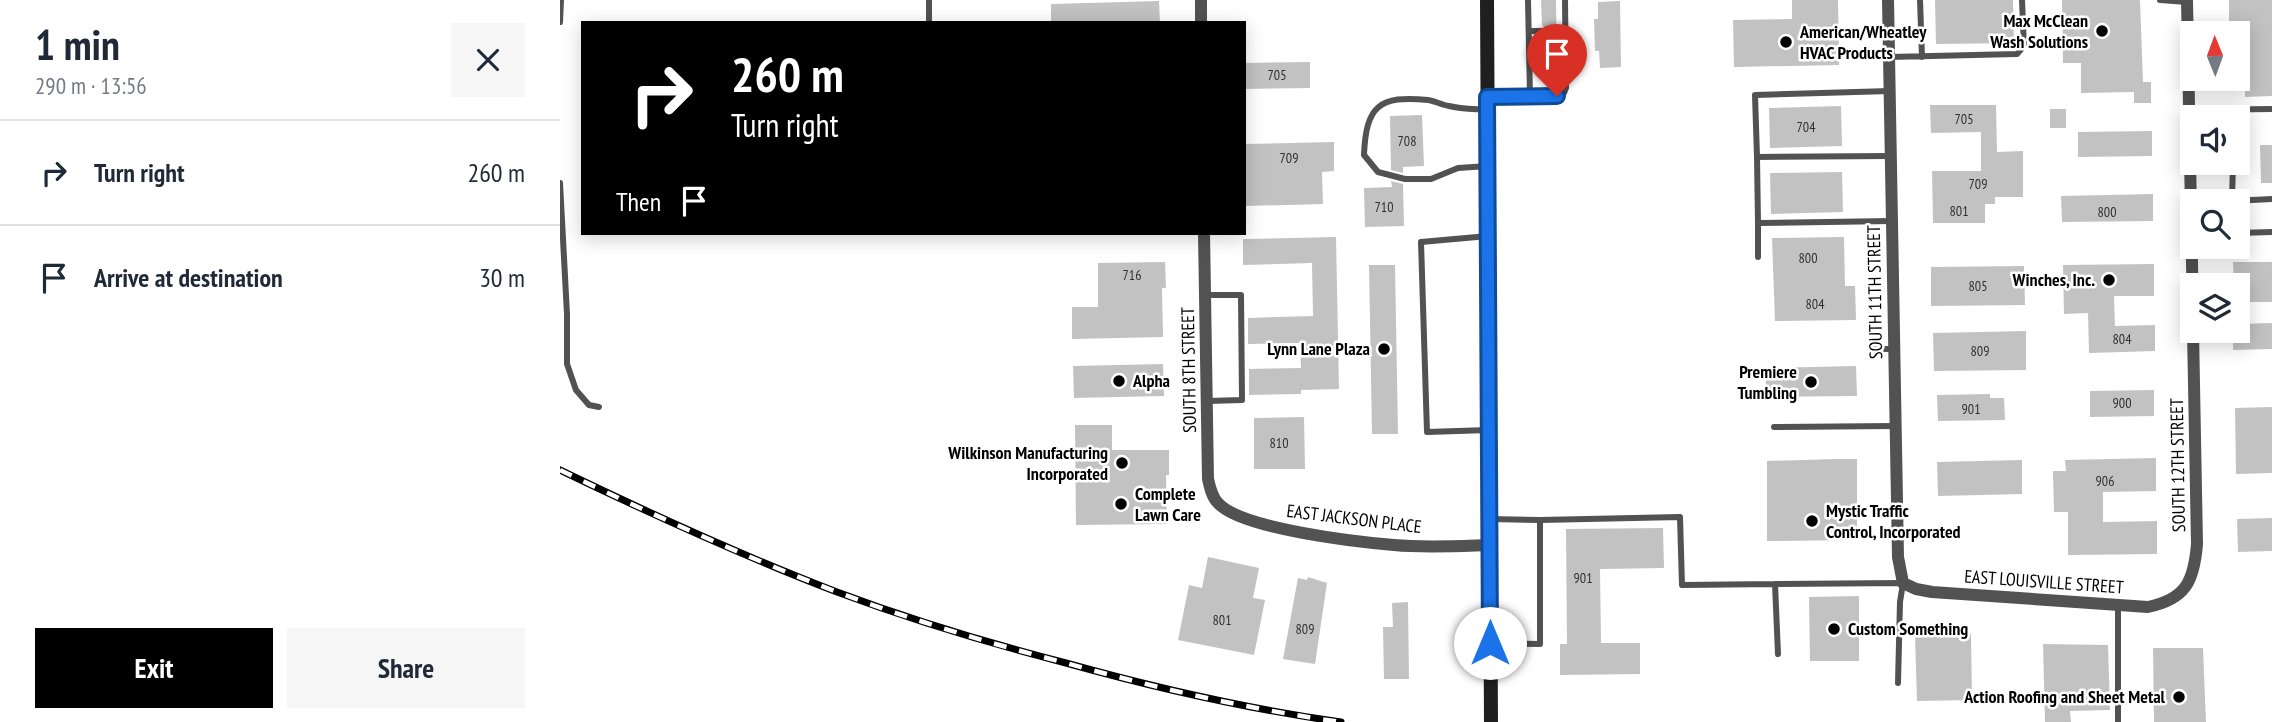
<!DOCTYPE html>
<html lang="en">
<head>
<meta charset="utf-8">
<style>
	body { margin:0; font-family:"PT Sans Narrow",sans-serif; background:#f6f6f7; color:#1f2937; height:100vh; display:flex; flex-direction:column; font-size:26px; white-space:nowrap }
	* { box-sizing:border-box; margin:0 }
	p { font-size:23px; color:#747a83 }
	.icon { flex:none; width:38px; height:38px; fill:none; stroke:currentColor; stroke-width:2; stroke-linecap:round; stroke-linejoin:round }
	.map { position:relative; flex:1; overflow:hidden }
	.panel { display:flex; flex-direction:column; background:#fff; width:560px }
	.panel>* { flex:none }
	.banner { position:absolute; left:21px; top:21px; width:665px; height:214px; border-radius:0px; box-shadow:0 4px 18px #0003; background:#000; color:#fff; overflow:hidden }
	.needle { width:46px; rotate:359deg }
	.tools { position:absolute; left:1620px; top:21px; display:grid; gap:14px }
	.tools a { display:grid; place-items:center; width:70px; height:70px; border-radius:0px; background:#fff; box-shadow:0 4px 18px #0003; font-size:35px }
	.pin { position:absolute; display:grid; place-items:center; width:60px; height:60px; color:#fff; margin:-72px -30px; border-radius:50% 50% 50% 0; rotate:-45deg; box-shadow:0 0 7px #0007 }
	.pin .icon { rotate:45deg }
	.me { position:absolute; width:77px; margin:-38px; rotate:0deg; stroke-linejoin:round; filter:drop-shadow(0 0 5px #0008) }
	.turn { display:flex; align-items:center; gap:24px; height:147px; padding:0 35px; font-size:32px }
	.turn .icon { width:91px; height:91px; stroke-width:2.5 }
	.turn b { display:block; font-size:49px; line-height:60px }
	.then { display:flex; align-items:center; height:66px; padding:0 35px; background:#0003; gap:14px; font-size:26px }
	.round { display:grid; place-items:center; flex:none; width:74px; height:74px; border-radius:0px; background:#f6f6f7 }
	.head { display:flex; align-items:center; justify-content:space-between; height:119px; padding:0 35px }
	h1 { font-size:42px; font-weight:600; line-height:52px }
	.action { display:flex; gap:14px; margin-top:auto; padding:14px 35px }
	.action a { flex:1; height:80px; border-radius:0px; background:#000; color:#fff; font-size:28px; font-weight:600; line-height:80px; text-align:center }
	.action a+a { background:#f6f6f7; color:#1f2937 }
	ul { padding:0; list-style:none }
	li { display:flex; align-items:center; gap:21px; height:105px; padding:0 35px; border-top:2px solid #e0e1e3 }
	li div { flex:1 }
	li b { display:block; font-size:26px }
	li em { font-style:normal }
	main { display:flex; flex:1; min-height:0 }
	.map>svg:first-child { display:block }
</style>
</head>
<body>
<main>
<section class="panel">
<div class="head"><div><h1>1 min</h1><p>290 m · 13:56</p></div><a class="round"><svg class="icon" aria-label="close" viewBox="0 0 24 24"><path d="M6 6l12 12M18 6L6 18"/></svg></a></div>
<ul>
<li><svg class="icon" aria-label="right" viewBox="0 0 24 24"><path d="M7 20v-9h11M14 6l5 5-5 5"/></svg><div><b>Turn right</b></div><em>260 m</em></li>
<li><svg class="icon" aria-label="arrive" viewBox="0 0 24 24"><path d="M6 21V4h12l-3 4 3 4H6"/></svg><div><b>Arrive at destination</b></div><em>30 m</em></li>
</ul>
<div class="action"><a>Exit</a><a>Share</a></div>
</section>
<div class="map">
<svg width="1712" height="722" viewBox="0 0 1712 722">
	<rect width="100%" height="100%" fill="#fff"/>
	<path fill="#c2c2c2" d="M981 0H996L997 71 982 72V37L987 34 988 30 982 25Z
		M1232 0H1278L1279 65 1174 67 1173 20 1232 19Z
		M1375 0H1453L1454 43 1376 44Z
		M1502 0H1580L1583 82H1591V103H1574V92L1521 93V63H1503Z
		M1669 0H1712V96L1685 97V90L1670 91V79H1678V33H1669Z
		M599 1 600 23H491V4Z
		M1060 1 1061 67 1040 68 1039 51H1035L1034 19H1038V2Z
		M750 62V88L684 89V63Z
		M1370 105H1436L1437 152 1463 151V197H1435V204H1425V223H1373L1372 171H1421V132L1371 133Z
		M1281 106 1282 146 1210 148 1209 108Z
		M1490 109H1506V128H1490Z
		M862 115 864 166 843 167V173L831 170 830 116Z
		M1592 131V156L1518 157V132Z
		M774 142V171L762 172 763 204 686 206 684 144Z
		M1700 145H1712V183H1701Z
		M1282 172 1283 212 1211 214 1210 173Z
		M831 181 843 184 844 226 805 227 804 188 832 187Z
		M1593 194V221L1502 222 1501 196Z
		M776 237 779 389 741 390V394L689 395V369L741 368 740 343 688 344V318L753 316 752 263 683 265V239Z
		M1284 237 1285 286H1295L1296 320 1215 321 1212 238Z
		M605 262 606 288H602L603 337 512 339V307H538V263Z
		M1673 262H1712V302H1686L1685 290H1678V285H1674Z
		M1594 264V296H1554L1555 326 1595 325V351L1529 353 1528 313 1504 314 1503 265Z
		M809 265H835L838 434H812Z
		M1464 266 1465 305 1371 306V267Z
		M1712 323V349L1673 350V331H1678V324Z
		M1466 331V370L1374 371 1373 333Z
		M603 364 604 396 514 398 513 366Z
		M1296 366 1297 396 1206 397V368Z
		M1594 390V416L1530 417V391Z
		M1430 394V398H1444L1445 420 1378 421 1377 395Z
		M1712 407V473L1676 474 1675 408Z
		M744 417 745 469H694V418Z
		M515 425H552V450H609V475H606L607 524 516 525Z
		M1596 458V491L1543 492V522L1597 521V554L1508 555V512H1494L1493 471H1506L1505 460Z
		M1275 459H1297V540L1207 541V461Z
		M1462 460V494L1378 496 1377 462Z
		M1712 518V551L1678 552 1677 519Z
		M1103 528 1104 568 1040 569 1041 643H1080V674L1000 675V644H1007L1006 529Z
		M648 557 699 568 693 598 705 600 694 655 618 640 629 585 642 588Z
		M748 577 767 583 755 664 723 659 738 578 747 580Z
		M1299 596V661H1250L1249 597Z
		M848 602 849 679H824L823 627H833L832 603Z
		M1411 634 1412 700 1357 701 1355 636Z
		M1483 644 1548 645 1550 710 1510 711 1511 722H1485Z
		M1593 648H1643L1646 722H1594Z"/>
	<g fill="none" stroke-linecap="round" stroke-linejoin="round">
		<path stroke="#525252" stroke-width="6" d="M369 0V23
			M968 0 970 96
			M1360 0 1362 57
			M1600 0 1627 2
			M0 22 1 0
			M969 31H982
			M1329 57 1457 54 1464 46 1462 0
			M1330 91 1195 95 1197 157 1331 156
			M929 97 997 96 1004 93 1006 88 1005 0
			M927 110C915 109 901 109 889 106 882 105 875 101 868 100 819 95 806 106 804 155L818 172 845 179H871L898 168 928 166
			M1629 110 1712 109
			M1197 157 1198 223
			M1673 163 1672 201 1712 199
			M0 183 7 314V364L16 390 29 405 39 407
			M1678 233 1712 232
			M928 236 861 242 867 432 929 430
			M1198 257V223L1332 221
			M645 295H681L682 400 648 401
			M1313 349H1334
			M1214 427 1335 426
			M930 519 980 520V644L932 643
			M980 520 1120 517 1122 585 1215 584
			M1218 654 1215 584 1343 583 1340 602 1338 683
			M1558 722V605"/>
		<path stroke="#525252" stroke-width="12" d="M641 0V23
			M1328 0 1338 557 1343 583 1356 589 1372 592 1588 607C1626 599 1634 581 1637 544L1633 331
			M1627 0 1633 316
			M644 233 648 479C650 488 652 497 658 503 681 529 798 542 834 545 865 548 899 546 930 545"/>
		<path stroke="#1f1f1f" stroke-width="14" d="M927 0 931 722"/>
		<defs>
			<path id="rail" d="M0 470C91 514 183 556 277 592 352 620 428 643 506 663 596 688 688 709 781 722"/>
		</defs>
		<use href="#rail" stroke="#000" stroke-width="7"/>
		<use href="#rail" stroke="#fff" stroke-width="4.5" stroke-dasharray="13" stroke-linecap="butt"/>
	</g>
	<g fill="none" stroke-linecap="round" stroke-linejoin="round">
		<defs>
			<path id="route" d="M930 643 927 97 997 96"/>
		</defs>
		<use href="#route" stroke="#114b97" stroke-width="18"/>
		<use href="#route" stroke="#1a73e8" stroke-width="12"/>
	</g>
	<g fill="#000" stroke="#fff" stroke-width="2.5">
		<circle cx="1542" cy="31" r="7"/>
		<circle cx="1226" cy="42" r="7"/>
		<circle cx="1549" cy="280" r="7"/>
		<circle cx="824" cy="349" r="7"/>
		<circle cx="559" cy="381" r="7"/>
		<circle cx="1251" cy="382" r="7"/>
		<circle cx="562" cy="463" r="7"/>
		<circle cx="561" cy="504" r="7"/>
		<circle cx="1252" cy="521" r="7"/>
		<circle cx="1274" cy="629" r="7"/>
		<circle cx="1619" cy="697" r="7"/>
	</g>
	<g text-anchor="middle" stroke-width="5" stroke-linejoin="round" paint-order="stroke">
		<g font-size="14" fill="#303030">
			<text x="717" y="80">705</text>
			<text x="1404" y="124">705</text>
			<text x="1246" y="132">704</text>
			<text x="847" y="146">708</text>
			<text x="729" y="163">709</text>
			<text x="1418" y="189">709</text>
			<text x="824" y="212">710</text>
			<text x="1399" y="216">801</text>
			<text x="1547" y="217">800</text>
			<text x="1248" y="263">800</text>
			<text x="572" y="280">716</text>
			<text x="1418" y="291">805</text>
			<text x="1255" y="309">804</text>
			<text x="1562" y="344">804</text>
			<text x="1420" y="356">809</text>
			<text x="1562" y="408">900</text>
			<text x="1411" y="414">901</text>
			<text x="719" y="448">810</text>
			<text x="1545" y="486">906</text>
			<text x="1023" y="583">901</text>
			<text x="662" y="625">801</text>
			<text x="745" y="634">809</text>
		</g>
		<g font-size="18" font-weight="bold" fill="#000" stroke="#fff" text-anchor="end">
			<text x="1528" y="27">Max McClean<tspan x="1528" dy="21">Wash Solutions</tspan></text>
			<text x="1240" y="38" text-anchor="start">American/Wheatley<tspan x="1240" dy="21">HVAC Products</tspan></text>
			<text x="1535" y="286">Winches, Inc.</text>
			<text x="810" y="355">Lynn Lane Plaza</text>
			<text x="1237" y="378">Premiere<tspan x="1237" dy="21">Tumbling</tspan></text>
			<text x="573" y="387" text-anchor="start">Alpha</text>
			<text x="548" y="459">Wilkinson Manufacturing<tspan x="548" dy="21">Incorporated</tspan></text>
			<text x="575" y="500" text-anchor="start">Complete<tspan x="575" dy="21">Lawn Care</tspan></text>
			<text x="1266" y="517" text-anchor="start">Mystic Traffic<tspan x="1266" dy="21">Control, Incorporated</tspan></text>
			<text x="1288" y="635" text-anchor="start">Custom Something</text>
			<text x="1605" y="703">Action Roofing and Sheet Metal</text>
		</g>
		<g font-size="18" fill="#000" stroke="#fff">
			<text transform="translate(1315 292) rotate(-91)" y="6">SOUTH 11TH STREET</text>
			<text transform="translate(629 370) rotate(-91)" y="6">SOUTH 8TH STREET</text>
			<text transform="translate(1618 465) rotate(-91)" y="6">SOUTH 12TH STREET</text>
			<text transform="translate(794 519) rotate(7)" y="6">EAST JACKSON PLACE</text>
			<text transform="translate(1484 582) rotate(4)" y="6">EAST LOUISVILLE STREET</text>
		</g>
	</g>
</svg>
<div class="tools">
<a><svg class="needle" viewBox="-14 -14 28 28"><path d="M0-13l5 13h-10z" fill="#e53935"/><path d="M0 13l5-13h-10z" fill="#747a83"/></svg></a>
<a><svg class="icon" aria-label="sound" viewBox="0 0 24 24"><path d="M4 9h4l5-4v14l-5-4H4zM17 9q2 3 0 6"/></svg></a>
<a><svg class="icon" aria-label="search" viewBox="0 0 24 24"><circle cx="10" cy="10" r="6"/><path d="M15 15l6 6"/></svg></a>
<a><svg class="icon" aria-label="layers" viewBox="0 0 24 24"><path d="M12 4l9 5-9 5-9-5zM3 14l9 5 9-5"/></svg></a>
</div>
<div class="pin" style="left:997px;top:96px;background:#d93025"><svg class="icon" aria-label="arrive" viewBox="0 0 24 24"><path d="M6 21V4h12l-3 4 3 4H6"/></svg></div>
<svg class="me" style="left:930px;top:643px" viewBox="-20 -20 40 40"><circle r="19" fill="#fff"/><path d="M0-13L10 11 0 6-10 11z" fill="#1a73e8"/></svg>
<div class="banner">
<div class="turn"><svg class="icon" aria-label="right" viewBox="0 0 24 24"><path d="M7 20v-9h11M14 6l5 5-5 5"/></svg><div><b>260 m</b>Turn right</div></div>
<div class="then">Then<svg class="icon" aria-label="arrive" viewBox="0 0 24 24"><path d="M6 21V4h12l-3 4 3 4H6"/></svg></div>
</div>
</div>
</main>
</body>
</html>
